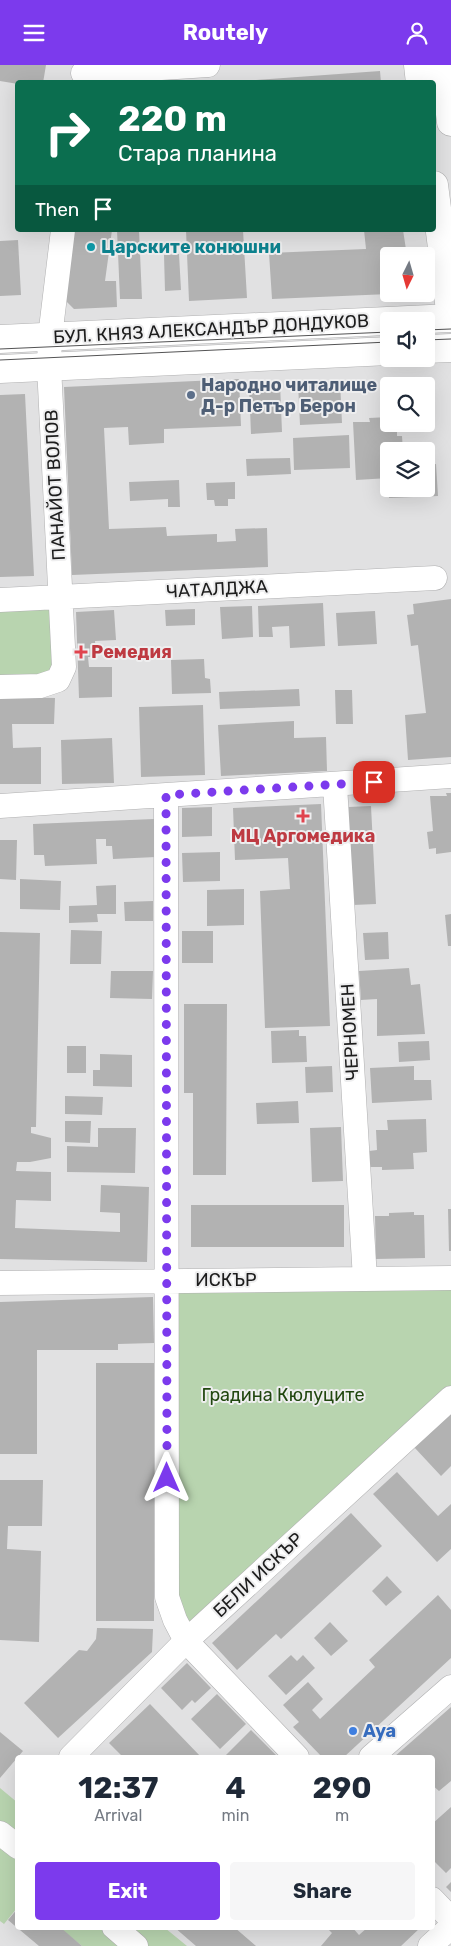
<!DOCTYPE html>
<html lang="en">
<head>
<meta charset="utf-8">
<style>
	body { margin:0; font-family:Rubik,sans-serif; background:#f6f6f7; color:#1f2937; height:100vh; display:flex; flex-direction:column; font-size:19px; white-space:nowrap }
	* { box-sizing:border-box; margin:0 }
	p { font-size:16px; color:#747a83 }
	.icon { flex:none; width:28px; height:28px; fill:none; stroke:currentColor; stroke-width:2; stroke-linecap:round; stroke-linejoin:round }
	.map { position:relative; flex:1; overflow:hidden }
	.panel { position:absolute; left:15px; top:1690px; width:420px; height:175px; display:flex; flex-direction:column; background:#fff; border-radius:5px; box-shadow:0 5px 20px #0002 }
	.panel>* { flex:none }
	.top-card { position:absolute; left:15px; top:15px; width:421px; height:152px; border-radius:5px; box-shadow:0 5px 20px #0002; background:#0b6e4f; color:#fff; overflow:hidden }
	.needle { width:32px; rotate:185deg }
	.fabs { position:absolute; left:380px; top:182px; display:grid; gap:10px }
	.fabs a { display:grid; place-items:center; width:55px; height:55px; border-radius:5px; background:#fff; box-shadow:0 5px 20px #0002; font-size:25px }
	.pin { position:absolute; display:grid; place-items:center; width:42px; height:42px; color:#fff; margin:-21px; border-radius:10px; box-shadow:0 2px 8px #0006 }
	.me { position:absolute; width:55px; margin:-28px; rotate:0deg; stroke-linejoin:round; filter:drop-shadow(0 0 4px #0008) }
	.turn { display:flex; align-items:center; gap:18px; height:105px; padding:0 20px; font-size:22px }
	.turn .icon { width:65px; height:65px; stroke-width:2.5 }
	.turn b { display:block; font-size:35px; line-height:42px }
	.then { display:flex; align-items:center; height:48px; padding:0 20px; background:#0003; gap:10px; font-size:19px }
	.eta { display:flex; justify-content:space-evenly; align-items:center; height:85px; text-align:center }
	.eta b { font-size:30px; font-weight:700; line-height:35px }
	.cta { display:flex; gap:10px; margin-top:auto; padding:10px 20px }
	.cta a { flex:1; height:58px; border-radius:5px; background:#7c3aed; color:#fff; font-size:20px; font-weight:700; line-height:58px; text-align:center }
	.cta a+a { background:#f6f6f7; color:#1f2937 }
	header { display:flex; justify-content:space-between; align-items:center; height:65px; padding:0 20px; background:#7c3aed; color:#fff; font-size:22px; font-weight:700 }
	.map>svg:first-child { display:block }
</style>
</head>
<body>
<header><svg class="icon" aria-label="menu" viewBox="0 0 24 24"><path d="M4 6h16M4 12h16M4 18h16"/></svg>Routely<svg class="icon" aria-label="person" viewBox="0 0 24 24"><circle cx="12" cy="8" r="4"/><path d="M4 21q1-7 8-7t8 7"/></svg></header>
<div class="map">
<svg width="451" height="1881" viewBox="0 0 451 1881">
	<rect width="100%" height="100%" fill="#e1e1e2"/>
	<path fill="#b8d4af" d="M61 531 64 602 0 622V535Z
		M451 1213V1332L187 1575 169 1532 167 1217Z
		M0 1723 18 1738 17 1843 4 1859 0 1856Z
		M60 1863H165L187 1881H82Z"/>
	<path fill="#b2b2b2" d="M0 0H46L43 18 18 19 0 16Z
		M380 6 381 18H256V15Z
		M74 165H112L105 216H116L117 242 74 244 65 235Z
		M117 165H139L142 234H120Z
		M186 165H243L247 233 189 236Z
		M364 165H403L407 191H389V229L272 234 269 188 366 184Z
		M18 175 21 230 0 231V176Z
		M179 189 181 225 165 226 164 190Z
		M239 314 241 361 164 364V378L129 380 128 362 104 363 109 464 166 462 167 471 217 469V477L236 476 235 464 267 463 268 502 72 510 64 322Z
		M340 316 342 358 300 360 298 318Z
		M280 318 282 367 251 369 249 320Z
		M25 329 34 511 0 512V330Z
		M389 352V359H397V371H402L403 386H389V413L356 415 353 357H370L369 353Z
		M349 370 350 403 294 405 293 373Z
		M290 393 291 409 247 411 246 394Z
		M436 399 438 431 389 433V424H426V400Z
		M179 415 180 442H168V434L130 436 129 417Z
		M235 417V434H228V441H215L214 435H207L206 418Z
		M451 534V692L408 695 405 650 426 648 418 580 411 581 407 550 414 549 413 539Z
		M323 538 325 581 290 583 289 561 272 562 273 572H259L258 541Z
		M252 541 253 572 222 574 220 542Z
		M195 544V560L166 561 165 545Z
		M114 545 116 575 95 576 96 592H88L89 602H112V632L79 633 76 547Z
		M375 546 377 579 338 581 336 548Z
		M204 594 205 613 210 614 211 628 172 629 171 595Z
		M299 624 300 641 220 644 219 627Z
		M335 625H352L353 659H336Z
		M0 632 55 633 54 659H12L13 683 41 682V719H0Z
		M203 640 205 710 141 712 139 642Z
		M294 656V673L326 672 327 706 221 711 218 660Z
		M112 673 114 718 62 719 61 675Z
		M446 728H451V787L436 789V783L429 784 427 767 433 766 430 731H447Z
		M321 739 330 961 265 963 260 826 290 824 288 793 235 795 233 743Z
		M371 741 376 839 353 840 348 742Z
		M212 742V771L182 772V743Z
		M154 754 156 792 113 794 112 781H106V774H96L97 799 45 801 44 790H34L33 759Z
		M0 775H17L16 815 0 814Z
		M220 787V816L183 817 182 788Z
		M20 814 61 816 60 845 20 844Z
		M116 820V849H97L98 857 69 858V841L97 840 96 821Z
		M244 824V860L207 861V825Z
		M153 836V856H125L124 837Z
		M451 849V881H448L445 850Z
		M71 865 102 866 101 899H70Z
		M182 866H213V898H182Z
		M0 867 40 868 36 1062H31V1068L51 1073V1093L30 1097H17L16 1106 51 1107V1136L16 1135 15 1163 120 1167V1148L100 1147 101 1120 149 1122 147 1197 0 1194Z
		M388 867 389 894 365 895 363 868Z
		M409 903 411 920 420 919 425 969 377 971V934L361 935 359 906Z
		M111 906H153L152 934 110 933Z
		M184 939H227L226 1110H193V1028H184Z
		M299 965V971H306L307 997 272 998 271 966Z
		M429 976 430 995 399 997 398 977Z
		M67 981H86V1008H67Z
		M100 989 132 990V1022L93 1021V1005H100Z
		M332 1001 333 1027 306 1028 305 1002Z
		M414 1001V1015H431L432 1035 372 1038 370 1003Z
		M65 1031 103 1032 102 1050 65 1049Z
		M298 1036 299 1058 257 1059 256 1038Z
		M426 1054 427 1087 413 1088 414 1104 382 1105V1102H370L369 1086 377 1085 376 1065H388L387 1055Z
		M65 1056H91L90 1078 65 1077Z
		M341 1062 343 1116 312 1117 310 1063Z
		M98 1063H136L135 1108 67 1107V1081L98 1082Z
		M191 1140H344V1182H191Z
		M448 1144H451V1186H449Z
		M414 1147V1150H424L425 1193 376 1194 375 1151H389V1148Z
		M153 1232 154 1278 118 1279V1285H37V1389H0V1237Z
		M96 1298H154V1556H96Z
		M451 1347V1401L441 1411 414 1382Z
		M397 1407 438 1451 451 1439V1484L437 1497 373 1429Z
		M0 1415H43L42 1461H8L7 1484 41 1486 39 1577 0 1575Z
		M351 1448 382 1481 281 1574 276 1569 237 1605 212 1578Z
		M387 1511 402 1527 386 1541 372 1526Z
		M438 1530 451 1545V1593L344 1692H322L293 1662 299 1657 283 1640 308 1617 323 1634 312 1645 320 1654 375 1602 369 1595Z
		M330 1557 348 1576 331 1591 314 1573Z
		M97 1563 153 1564 152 1587 58 1673 24 1638 79 1585 87 1586 96 1574Z
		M291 1590 297 1596 303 1590 315 1603 286 1630 268 1611Z
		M187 1598 211 1623 195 1638 192 1635 182 1645 161 1623Z
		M217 1629 246 1659 220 1684 191 1654Z
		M150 1639 201 1692H123L109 1678Z
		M451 1642V1716L439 1726 432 1720V1692H394Z
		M251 1665 278 1692H224Z
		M0 1667 23 1686 0 1713Z
		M451 1742V1803L446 1808 432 1794V1759Z
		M451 1817V1827L446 1822Z
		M18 1843V1862H60L82 1881H39L8 1855Z
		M174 1862H234L256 1881H196Z
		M326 1862H352L359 1870 368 1862H421L401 1881H321L332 1868Z"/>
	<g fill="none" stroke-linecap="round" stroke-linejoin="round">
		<defs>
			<path id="street" d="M83 8 208 0
				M0 535 435 513
				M0 622 40 621 58 615 64 602 49 301 50 272 63 165
				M335 720 365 1214
				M166 730 167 1532 175 1555 186 1576 297 1692
				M0 741 451 711
				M0 1218 451 1213
				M71 1692 186 1576 451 1333
				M371 1692 451 1622
				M0 1768 18 1782
				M432 1834 451 1854
				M114 1862 136 1881
				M430 1881 451 1862"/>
			<path id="primary" d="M418 0 420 18
				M444 0 451 57
				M434 120 451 253
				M0 274 451 253
				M426 284 451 283
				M0 304 389 286"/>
		</defs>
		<use href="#street" stroke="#b0b0b1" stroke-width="25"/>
		<use href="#primary" stroke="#b0b0b1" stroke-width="29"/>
		<use href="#street" stroke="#fff" stroke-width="24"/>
		<use href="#primary" stroke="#fff" stroke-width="28"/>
		<path stroke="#535354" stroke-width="1" d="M426 265 451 264
			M426 275 451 274
			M0 284 389 267
			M0 295 389 277"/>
	</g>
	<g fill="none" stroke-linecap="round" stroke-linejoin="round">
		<path stroke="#7c3aed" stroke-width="9" stroke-dasharray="0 16.2" d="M167 1413 166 730 374 717"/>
	</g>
	<circle fill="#0f9aa8" stroke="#eeeeef" stroke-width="2" cx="91" cy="182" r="5"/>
	<circle fill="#5c6f8a" stroke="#eeeeef" stroke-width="2" cx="191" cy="330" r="5"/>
	<g fill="#e0444e" stroke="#eeeeef" stroke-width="2">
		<path d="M78.5 579.5h5v5h5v5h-5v5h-5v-5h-5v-5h5z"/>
		<path d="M300.5 743.5h5v5h5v5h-5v5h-5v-5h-5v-5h5z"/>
	</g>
	<circle fill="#3f7fe0" stroke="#eeeeef" stroke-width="2" cx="353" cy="1666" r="5"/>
	<g text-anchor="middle" stroke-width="4" stroke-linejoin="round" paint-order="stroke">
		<g font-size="18" font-weight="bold" fill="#0d838f" stroke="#eeeeef" text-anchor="start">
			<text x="101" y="188">Царските конюшни</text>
		</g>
		<g font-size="18" fill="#1d1d1d" stroke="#eeeeef">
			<text transform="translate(211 264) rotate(-3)" y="6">БУЛ. КНЯЗ АЛЕКСАНДЪР ДОНДУКОВ</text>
			<text transform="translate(55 420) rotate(-93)" y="6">ПАНАЙОТ ВОЛОВ</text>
			<text transform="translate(217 524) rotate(-3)" y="6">ЧАТАЛДЖА</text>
			<text transform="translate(350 967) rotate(-93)" y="6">ЧЕРНОМЕН</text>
			<text x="226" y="1221">ИСКЪР</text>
			<text transform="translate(258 1510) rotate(-43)" y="6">БЕЛИ ИСКЪР</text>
		</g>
		<g font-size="18" font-weight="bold" fill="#4e5e75" stroke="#eeeeef" text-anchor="start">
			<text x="201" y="326">Народно читалище<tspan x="201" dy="21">Д-р Петър Берон</tspan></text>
		</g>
		<g font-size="18" font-weight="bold" fill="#be3a42" stroke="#eeeeef" text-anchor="start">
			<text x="91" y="593">Ремедия</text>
			<text x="303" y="777" text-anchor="middle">МЦ Аргомедика</text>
		</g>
		<g font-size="18" fill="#21470f" stroke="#eeeeef">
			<text x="283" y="1336">Градина Кюлуците</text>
		</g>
		<g font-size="18" font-weight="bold" fill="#366cbe" stroke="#eeeeef" text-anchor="start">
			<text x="363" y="1672">Aya</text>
		</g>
	</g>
</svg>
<div class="fabs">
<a><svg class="needle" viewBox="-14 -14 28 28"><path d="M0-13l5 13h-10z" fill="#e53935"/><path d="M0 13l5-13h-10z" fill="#747a83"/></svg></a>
<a><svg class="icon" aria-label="sound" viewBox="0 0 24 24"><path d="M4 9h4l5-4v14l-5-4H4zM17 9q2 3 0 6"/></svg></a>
<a><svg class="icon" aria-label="search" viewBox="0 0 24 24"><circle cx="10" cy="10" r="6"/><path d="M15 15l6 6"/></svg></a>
<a><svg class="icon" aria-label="layers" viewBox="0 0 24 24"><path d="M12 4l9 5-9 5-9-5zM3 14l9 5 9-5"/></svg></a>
</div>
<div class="pin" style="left:374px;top:717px;background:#d93025"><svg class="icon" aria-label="arrive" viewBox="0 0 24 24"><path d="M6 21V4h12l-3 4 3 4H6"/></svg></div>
<svg class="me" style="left:167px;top:1413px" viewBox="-20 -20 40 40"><path d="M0-17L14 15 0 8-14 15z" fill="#7c3aed" stroke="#fff" stroke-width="4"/></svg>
<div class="top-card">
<div class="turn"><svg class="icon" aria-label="right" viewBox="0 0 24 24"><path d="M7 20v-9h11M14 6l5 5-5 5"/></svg><div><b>220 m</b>Стара планина</div></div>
<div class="then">Then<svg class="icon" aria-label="arrive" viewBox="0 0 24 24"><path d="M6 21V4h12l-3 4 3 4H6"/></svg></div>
</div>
<section class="panel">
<div class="eta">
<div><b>12:37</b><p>Arrival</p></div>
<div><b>4</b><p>min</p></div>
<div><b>290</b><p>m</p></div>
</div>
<div class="cta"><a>Exit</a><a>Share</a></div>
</section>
</div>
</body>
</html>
